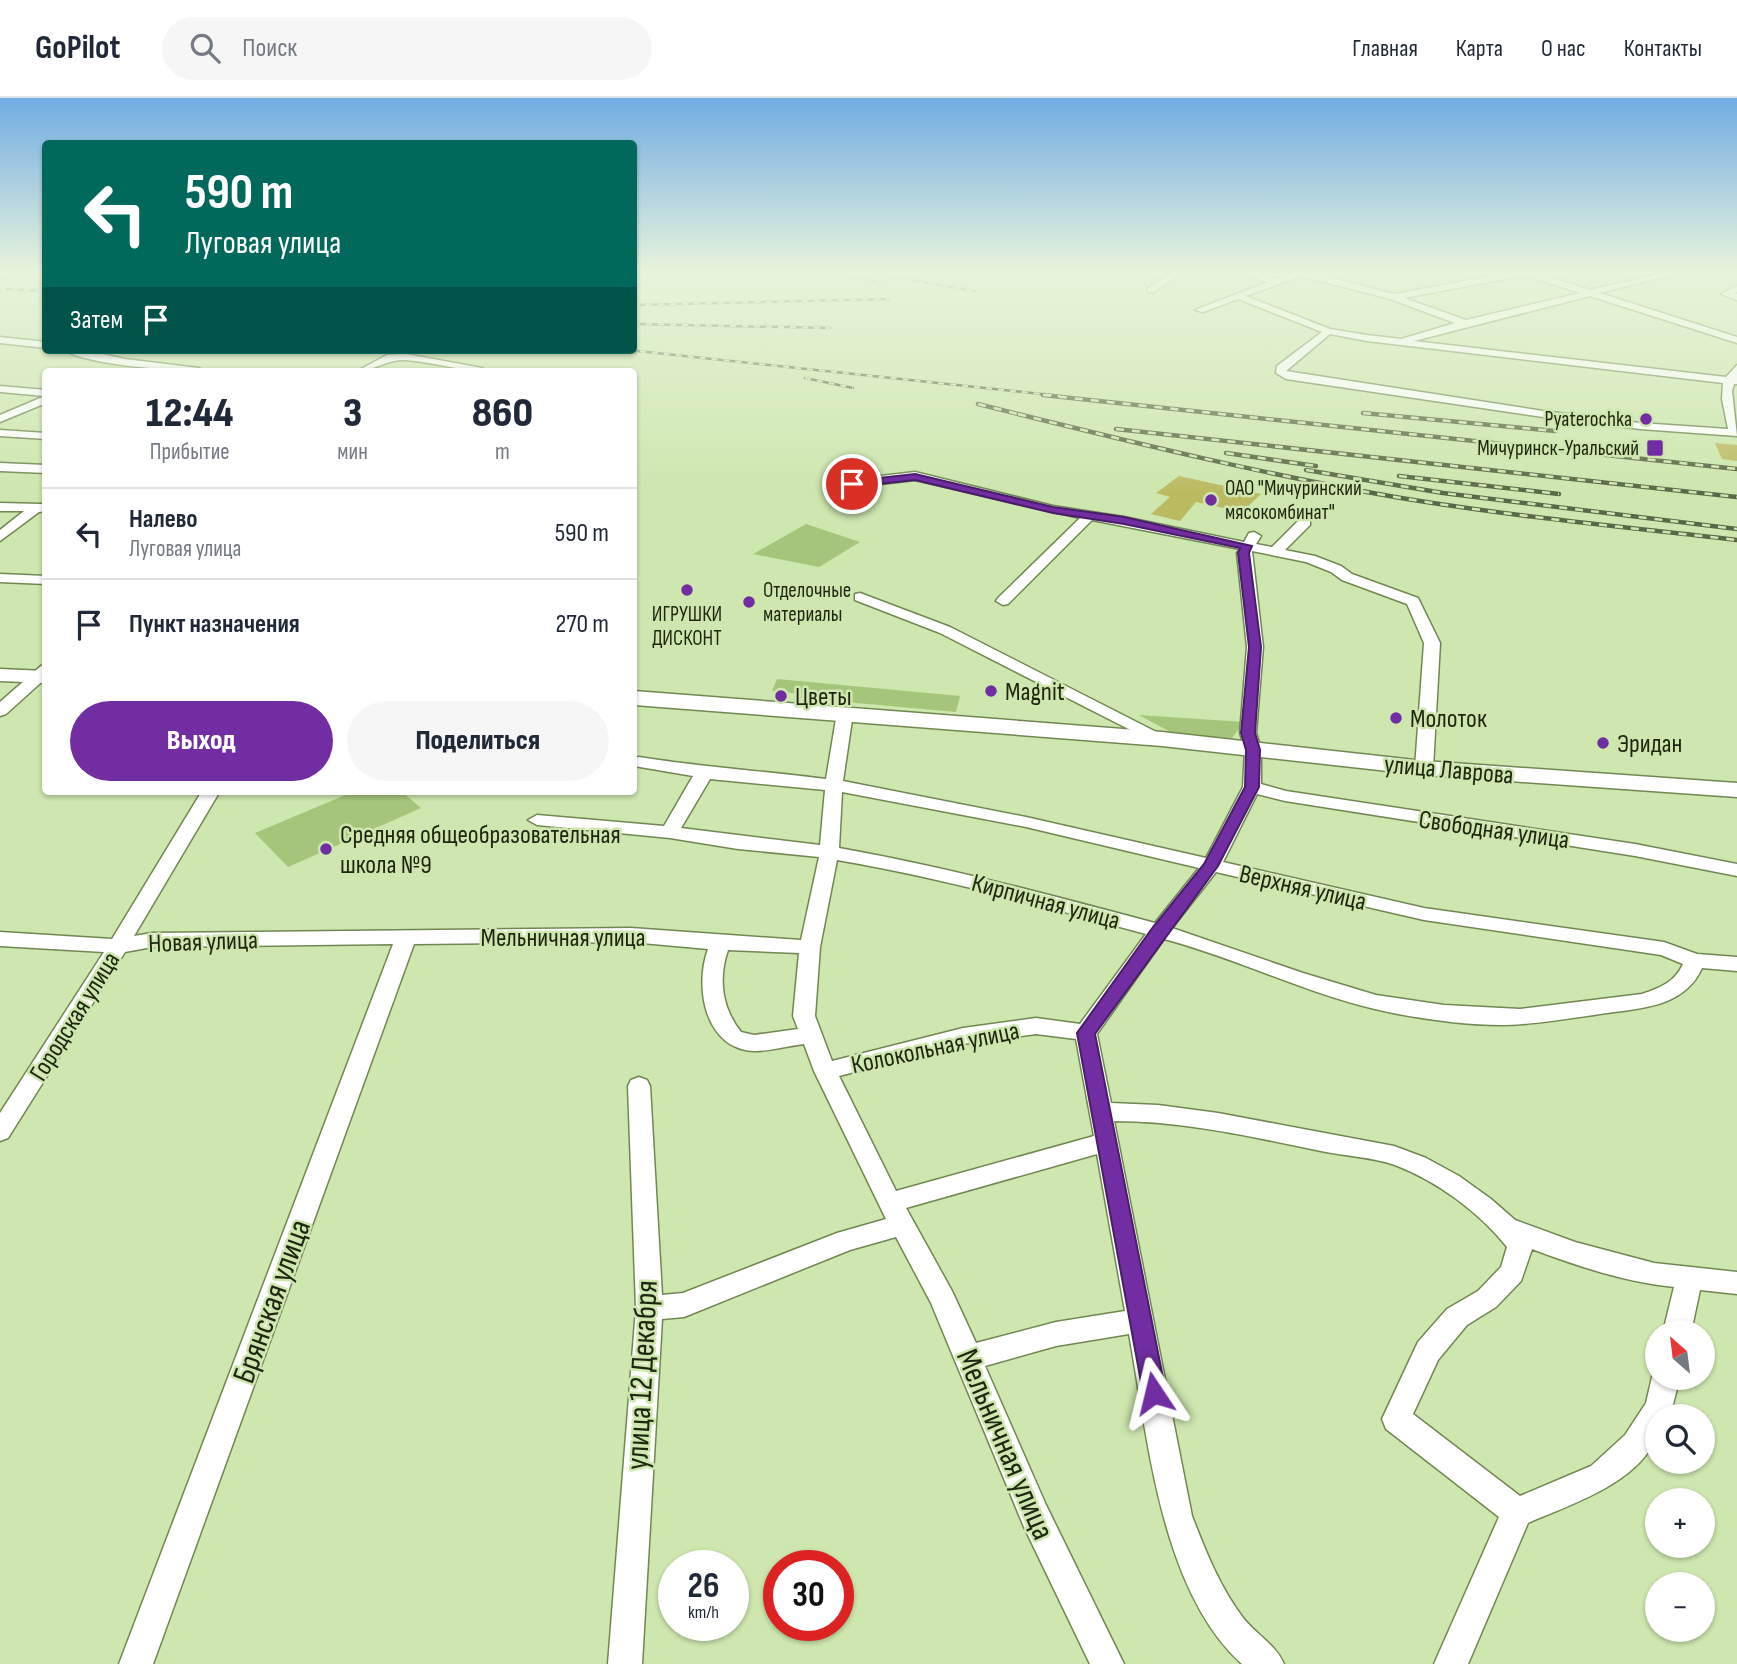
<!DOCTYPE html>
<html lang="ru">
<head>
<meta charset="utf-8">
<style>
	body { margin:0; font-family:"Sofia Sans Condensed",sans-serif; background:#f6f6f7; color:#1f2937; height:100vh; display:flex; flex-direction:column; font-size:26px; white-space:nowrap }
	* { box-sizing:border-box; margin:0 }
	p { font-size:23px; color:#747a83 }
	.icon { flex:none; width:38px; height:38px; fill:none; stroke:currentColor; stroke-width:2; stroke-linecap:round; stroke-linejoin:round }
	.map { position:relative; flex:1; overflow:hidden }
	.details { position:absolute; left:42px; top:270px; width:595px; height:427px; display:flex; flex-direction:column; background:#fff; border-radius:7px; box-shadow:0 2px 5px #0004 }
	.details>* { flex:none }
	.top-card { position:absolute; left:42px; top:42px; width:595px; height:214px; border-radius:7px; box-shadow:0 2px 5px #0004; background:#00695c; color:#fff; overflow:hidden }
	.needle { width:46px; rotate:332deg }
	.buttons { position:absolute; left:1645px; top:1222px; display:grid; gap:14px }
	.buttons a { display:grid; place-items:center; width:70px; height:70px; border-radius:50%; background:#fff; box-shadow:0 2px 5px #0004; font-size:35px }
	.speed { position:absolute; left:658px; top:1452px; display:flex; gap:14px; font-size:35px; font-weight:700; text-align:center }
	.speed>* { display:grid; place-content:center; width:91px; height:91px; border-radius:50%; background:#fff; box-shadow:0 2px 5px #0004; line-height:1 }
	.speed small { font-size:18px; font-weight:400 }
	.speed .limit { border:10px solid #d22; background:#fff; color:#111 }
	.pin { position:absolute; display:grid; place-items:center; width:60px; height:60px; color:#fff; margin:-30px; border:4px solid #fff; border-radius:50%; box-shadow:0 2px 7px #0007 }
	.me { position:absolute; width:77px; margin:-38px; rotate:350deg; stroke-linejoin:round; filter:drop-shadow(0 0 5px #0008) }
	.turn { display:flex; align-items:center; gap:24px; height:147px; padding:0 28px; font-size:32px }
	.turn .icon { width:91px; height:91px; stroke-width:2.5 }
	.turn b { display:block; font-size:49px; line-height:60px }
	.then { display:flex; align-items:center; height:66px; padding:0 28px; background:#0003; gap:14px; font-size:26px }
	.eta { display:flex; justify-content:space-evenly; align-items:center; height:119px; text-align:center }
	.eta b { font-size:42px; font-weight:800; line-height:49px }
	.primary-button { display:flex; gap:14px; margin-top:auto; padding:14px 28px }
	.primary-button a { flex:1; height:80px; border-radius:42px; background:#712da1; color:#fff; font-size:28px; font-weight:800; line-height:80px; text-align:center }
	.primary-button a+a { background:#f6f6f7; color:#1f2937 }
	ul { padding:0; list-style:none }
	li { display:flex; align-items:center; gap:21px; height:91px; padding:0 28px; border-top:2px solid #e0e1e3 }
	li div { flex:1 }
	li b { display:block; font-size:26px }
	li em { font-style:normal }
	header { display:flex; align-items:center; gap:42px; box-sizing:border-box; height:98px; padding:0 35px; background:#fff; border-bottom:2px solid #e0e1e3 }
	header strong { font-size:33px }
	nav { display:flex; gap:38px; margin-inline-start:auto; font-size:24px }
	.search { width:490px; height:63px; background:#f6f6f7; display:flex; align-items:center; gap:18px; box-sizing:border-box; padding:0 24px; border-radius:38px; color:#747a83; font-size:26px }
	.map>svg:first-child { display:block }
</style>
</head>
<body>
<header>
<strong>GoPilot</strong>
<div class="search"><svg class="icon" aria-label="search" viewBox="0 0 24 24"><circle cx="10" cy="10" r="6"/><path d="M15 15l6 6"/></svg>Поиск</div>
<nav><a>Главная</a><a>Карта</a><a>О нас</a><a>Контакты</a></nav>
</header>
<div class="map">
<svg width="1737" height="1566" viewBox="0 0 1737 1566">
	<rect width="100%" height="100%" fill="#cde7ae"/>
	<path fill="#a5c57a" d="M806 426 860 444 819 469 753 456Z
		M777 581 960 598 956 614 801 600 802 596 772 593Z
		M1139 617 1244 624 1232 640 1176 637Z
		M355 693H401L421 710 288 769 255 735Z"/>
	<path fill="#bcba61" d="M1715 345 1737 347V363L1722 361Z
		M1179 378 1261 396 1242 414 1196 404 1180 423 1151 416 1170 399 1156 395Z"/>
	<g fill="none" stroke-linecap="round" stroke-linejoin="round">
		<defs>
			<path id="street" d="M0 175H15L0 179Z
				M1171 175H1182L1154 194H1148V190Z
				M1239 175H1255L1276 181 1291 175H1312L1394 196 1508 175H1537L1590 192 1661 175H1677L1600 195 1737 239V245L1590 198 1414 243 1726 279 1737 267V286H1734L1732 293 1737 338 1640 331 1543 319 1286 281 1276 275 1277 268 1322 234 1238 201 1203 214 1195 212 1268 184ZM1525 177 1580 195 1466 222 1404 200ZM1301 178 1390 201 1455 225 1401 241 1367 237 1330 231 1246 198ZM1330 236 1367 243 1723 285 1722 301 1728 331 1640 325 1543 313 1286 273Z
				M1737 188V194L1734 196H1737V202L1721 196Z
				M0 239 46 244V250L0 245Z
				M64 252H83L125 261 199 270 204 273C174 273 87 267 64 252Z
				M406 256 482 270 487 273C459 273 433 264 405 262 387 261 374 273 357 273L387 257Z
				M0 288 46 292V305L0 324V317L45 298 0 294Z
				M0 332 46 335V341L0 338Z
				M0 365 46 367V375L0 373Z
				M915 374 1053 408 1124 419 1244 444 1249 435 1254 434 1261 438 1256 446 1272 449 1300 421H1310V427L1285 452 1315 458 1341 468 1352 476 1418 500 1440 545 1433 670 1424 675 1415 670 1424 545 1407 506 1342 482 1331 474 1306 464 1252 453 1263 549 1256 635 1261 651V686L1286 693 1635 746 1737 766V778L1635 758 1285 703 1257 696 1223 764 1424 810 1664 844 1697 856 1737 859V873L1702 870C1685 908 1644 910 1607 915 1579 919 1551 924 1523 926 1481 930 1417 921 1375 911 1303 894 1236 860 1164 841L1097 936 1111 1005 1158 1007 1218 1015 1394 1048 1426 1060 1459 1078 1491 1101 1515 1122 1575 1144 1654 1165 1737 1174V1196L1700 1192 1691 1234H1663L1674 1189C1625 1184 1577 1168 1532 1151L1521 1183 1496 1209 1467 1227 1438 1262 1413 1316 1520 1398 1591 1368 1625 1337 1646 1305 1652 1279 1657 1269V1279H1680L1670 1318H1657C1657 1324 1659 1333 1656 1339 1639 1385 1569 1407 1528 1425L1468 1566H1434L1499 1419 1386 1331 1382 1321 1418 1244 1447 1211 1478 1193 1501 1169 1507 1149C1479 1114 1437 1083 1395 1067 1372 1059 1345 1058 1321 1053 1253 1039 1184 1023 1114 1023L1192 1418C1206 1454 1220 1490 1244 1521 1257 1537 1276 1547 1284 1566H1242C1160 1492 1148 1339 1129 1236L1056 1248 985 1268 1046 1407 1124 1566H1090L1024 1429 931 1205 896 1139 850 1152 684 1219 662 1221 642 1566H608L636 1210 628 988 631 982 639 979 647 982 650 988 662 1197 683 1195 837 1135 886 1121 814 973 804 946C788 948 770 953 755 953 705 952 694 889 708 851L631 844 414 846 153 1566H119L393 846 152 849 125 854 8 1040 0 1043V1015L104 854 0 848V834L112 841 202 693H220L134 838 152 835 631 830 801 842 819 759 738 751 670 740 537 727 528 722 537 717 664 728 693 678 634 668V660L639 659C701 669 764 673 826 681L837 615 845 610 853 615 843 683 1026 719 1206 760 1243 689 1245 651 1240 635 1247 549 1237 455 1240 451 1092 422 1008 506 1003 507 996 503 998 500 1080 420 915 382 872 387 841 395 835 391 872 379ZM710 681 825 692 820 747 681 730ZM842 694 1026 729 1199 770 1155 825C1050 797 946 769 839 750ZM837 762C942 780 1044 808 1146 836L1080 926 1036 920 963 930 832 963 815 918 820 849ZM1216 774 1424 822 1661 857 1683 866C1675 884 1660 890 1642 896L1520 911 1444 907 1376 897 1303 875 1172 830ZM728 852 799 855 793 918 798 931 754 937 741 934C722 910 718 881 728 852ZM1036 936 1076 941 1094 1038 896 1093 839 978 963 946ZM1097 1056 1125 1213 1056 1224 976 1245 952 1193 906 1110Z
				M0 405 41 406 45 407 46 413 39 414 0 443V432L24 413H0Z
				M0 476 46 478V486L0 484Z
				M860 495 950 529 1170 641 1162 646 1156 645 940 535 855 502V496Z
				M46 566V580L6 616 0 618V604L41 568Z"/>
			<path id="secondary" d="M0 571 46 573V585L0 583Z
				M634 593 1162 634 1424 663 1737 685V699L1424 677 1162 648 634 607Z"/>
		</defs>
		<use href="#street" stroke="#718752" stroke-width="3"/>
		<use href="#secondary" stroke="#718752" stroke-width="3"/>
		<use href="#street" fill="#fff" fill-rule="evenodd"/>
		<use href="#secondary" fill="#fff" fill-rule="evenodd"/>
		<defs>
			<path id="rail-far1" d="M830 175 882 185
				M871 175 975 193
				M0 191 46 193
				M634 207 888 201
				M634 226 830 230
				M586 252 614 254
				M607 252 635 255
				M628 252 1060 298
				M805 280 853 290"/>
			<path id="rail" d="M1043 297 1737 371
				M978 306 1026 318
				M1363 315 1555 333
				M1018 316C1143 347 1268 377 1395 399 1509 418 1623 429 1737 442
				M1116 331 1737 399
				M1226 355 1316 368
				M1306 372 1443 395 1737 431
				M1399 378 1559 396"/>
		</defs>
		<use href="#rail-far1" stroke="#596846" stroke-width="2.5"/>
		<use href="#rail" stroke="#596846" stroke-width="4.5"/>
		<use href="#rail-far1" stroke="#cde7ae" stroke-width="2" stroke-dasharray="6" stroke-linecap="butt"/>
		<use href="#rail" stroke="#cde7ae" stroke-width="2.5" stroke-dasharray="8" stroke-linecap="butt"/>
	</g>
	<linearGradient id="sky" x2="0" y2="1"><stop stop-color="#71ade4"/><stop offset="0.44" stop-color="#e8f4db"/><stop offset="1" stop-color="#e8f4db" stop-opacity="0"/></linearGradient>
	<rect width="1737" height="395" fill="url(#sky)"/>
	<path fill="#712da1" stroke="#491d69" stroke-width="2" d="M915 376 1053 409 1124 419 1252 448 1249 455 1261 549 1255 635 1260 652 1259 689 1218 768 1095 936 1166 1295 1163 1303 1154 1306 1146 1303 1143 1295 1077 935 1153 829 1204 766 1245 689 1246 652 1241 635 1249 549 1238 455 1240 450 1124 426 1053 415 915 382 852 389 847 386 852 383Z"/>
	<g fill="#712da1" stroke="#cde7ae" stroke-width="2.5">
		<circle cx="1646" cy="321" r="7"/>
		<rect x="1646" y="341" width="18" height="18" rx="3.5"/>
		<circle cx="1211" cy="402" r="7"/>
		<circle cx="687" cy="492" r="7"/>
		<circle cx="749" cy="504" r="7"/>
		<circle cx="991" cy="593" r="7"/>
		<circle cx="781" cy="598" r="7"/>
		<circle cx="1396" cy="620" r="7"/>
		<circle cx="1603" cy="645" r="7"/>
		<circle cx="326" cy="751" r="7"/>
	</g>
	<g text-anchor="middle" stroke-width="5" stroke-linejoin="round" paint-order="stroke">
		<g font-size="21" fill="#1d2610" stroke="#cde7ae" text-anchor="end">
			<text x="1632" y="328">Pyaterochka</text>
			<text x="1639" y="357">Мичуринск-Уральский</text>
			<text x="1225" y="397" text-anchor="start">ОАО "Мичуринский<tspan x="1225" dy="24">мясокомбинат"</tspan></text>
			<text x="763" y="499" text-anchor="start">Отделочные<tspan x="763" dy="24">материалы</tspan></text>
			<text x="687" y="523" text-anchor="middle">ИГРУШКИ<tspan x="687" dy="24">ДИСКОНТ</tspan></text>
		</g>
		<g font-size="26" fill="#1d2610" stroke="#cde7ae" text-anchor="start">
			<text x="1005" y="602">Magnit</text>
			<text x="795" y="607">Цветы</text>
			<text x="1410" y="629">Молоток</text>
			<text x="1617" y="654">Эридан</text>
			<text x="340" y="745">Средняя общеобразовательная<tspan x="340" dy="30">школа №9</tspan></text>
		</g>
		<g font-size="26" fill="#1d2610" stroke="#cde7ae">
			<text transform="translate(1449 671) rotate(5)" y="9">улица Лаврова</text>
			<text transform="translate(1494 731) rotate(8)" y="9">Свободная улица</text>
			<text transform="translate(1303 789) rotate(13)" y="9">Верхняя улица</text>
			<text transform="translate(1046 803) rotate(15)" y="9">Кирпичная улица</text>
			<text x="563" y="848">Мельничная улица</text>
			<text transform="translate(203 843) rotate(-2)" y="9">Новая улица</text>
			<text transform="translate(74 918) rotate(-58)" y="9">Городская улица</text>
			<text transform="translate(935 949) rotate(-12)" y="9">Колокольная улица</text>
		</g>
		<g font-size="32" fill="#1d2610" stroke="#cde7ae">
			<text transform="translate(271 1203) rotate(-70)" y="11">Брянская улица</text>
			<text transform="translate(641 1277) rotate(-87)" y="11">улица 12 Декабря</text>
			<text transform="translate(1006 1346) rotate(67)" y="11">Мельничная улица</text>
		</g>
	</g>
</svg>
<div class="buttons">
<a><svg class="needle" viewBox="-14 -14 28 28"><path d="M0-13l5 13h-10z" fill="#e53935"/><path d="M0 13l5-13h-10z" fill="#747a83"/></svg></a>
<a><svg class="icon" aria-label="search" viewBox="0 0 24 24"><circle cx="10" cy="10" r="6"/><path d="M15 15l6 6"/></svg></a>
<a>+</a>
<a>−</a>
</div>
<div class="speed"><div>26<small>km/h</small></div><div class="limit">30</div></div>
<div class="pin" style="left:852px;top:386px;background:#d93025"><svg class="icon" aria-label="arrive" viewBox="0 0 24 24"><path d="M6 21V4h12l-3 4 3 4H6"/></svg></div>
<svg class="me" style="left:1154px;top:1295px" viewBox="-20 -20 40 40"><path d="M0-17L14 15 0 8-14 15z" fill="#712da1" stroke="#fff" stroke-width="4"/></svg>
<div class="top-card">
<div class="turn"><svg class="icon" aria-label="left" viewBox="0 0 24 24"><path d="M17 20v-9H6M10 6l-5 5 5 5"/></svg><div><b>590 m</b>Луговая улица</div></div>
<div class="then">Затем<svg class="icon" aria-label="arrive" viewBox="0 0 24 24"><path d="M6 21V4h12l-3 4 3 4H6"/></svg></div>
</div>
<section class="details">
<div class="eta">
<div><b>12:44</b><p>Прибытие</p></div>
<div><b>3</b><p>мин</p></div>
<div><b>860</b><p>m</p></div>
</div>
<ul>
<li><svg class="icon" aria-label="left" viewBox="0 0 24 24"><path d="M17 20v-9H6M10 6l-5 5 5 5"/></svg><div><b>Налево</b><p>Луговая улица</p></div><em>590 m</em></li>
<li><svg class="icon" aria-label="arrive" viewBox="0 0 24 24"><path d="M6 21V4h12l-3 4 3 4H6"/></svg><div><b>Пункт назначения</b></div><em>270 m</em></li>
</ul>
<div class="primary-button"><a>Выход</a><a>Поделиться</a></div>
</section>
</div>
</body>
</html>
